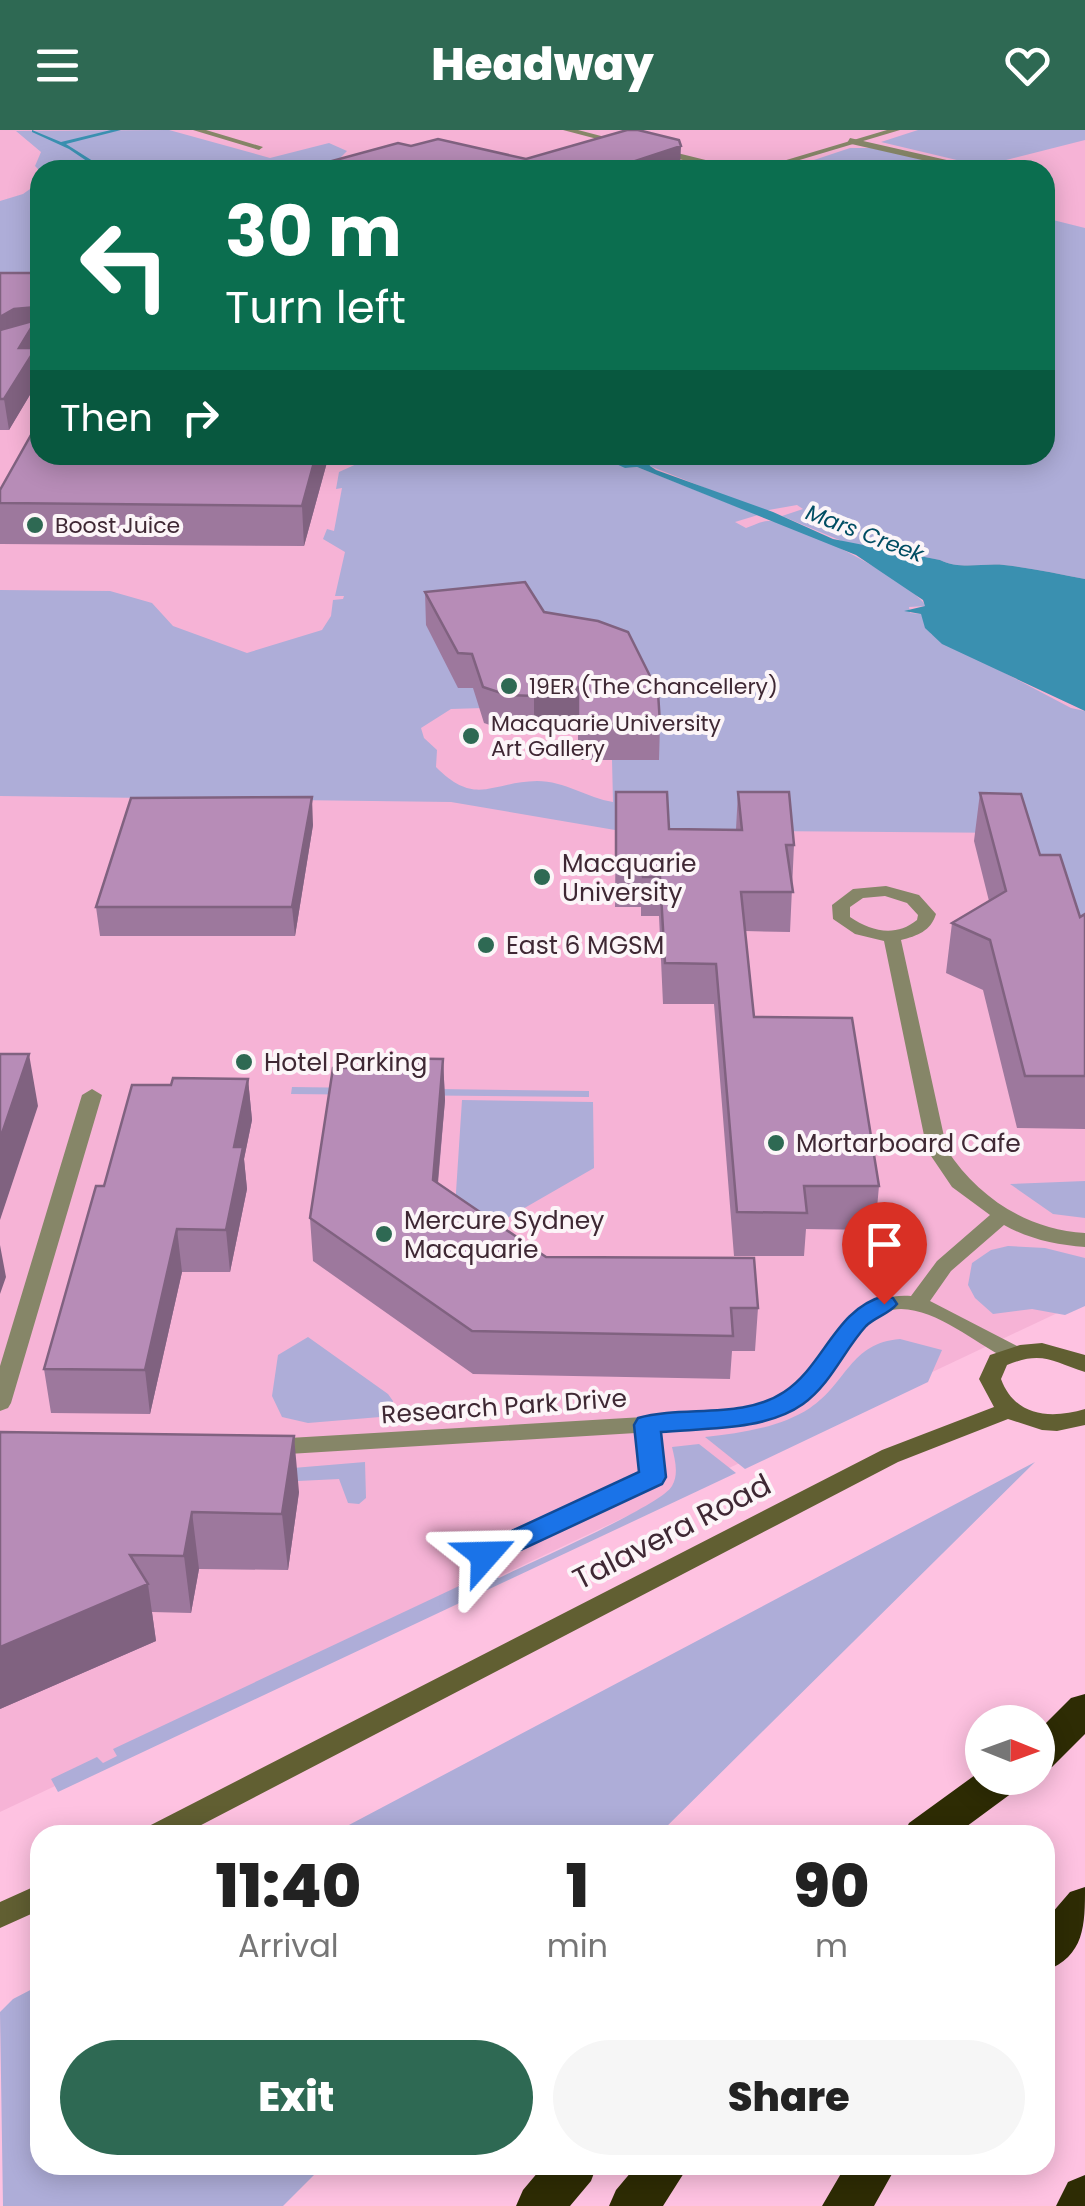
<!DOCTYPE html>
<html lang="en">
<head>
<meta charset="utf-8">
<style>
	body { margin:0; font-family:Poppins,sans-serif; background:#f6f6f6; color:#222; height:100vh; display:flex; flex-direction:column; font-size:38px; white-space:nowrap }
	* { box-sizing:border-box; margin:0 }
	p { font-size:32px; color:#767676 }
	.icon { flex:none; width:55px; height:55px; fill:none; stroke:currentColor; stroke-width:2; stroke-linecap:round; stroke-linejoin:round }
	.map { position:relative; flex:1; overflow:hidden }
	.sheet { position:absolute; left:30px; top:1695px; width:1025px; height:350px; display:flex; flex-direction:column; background:#fff; border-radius:30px; box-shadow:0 5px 25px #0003 }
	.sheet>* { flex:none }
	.guide { position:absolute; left:30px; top:30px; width:1025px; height:305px; border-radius:30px; box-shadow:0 5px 25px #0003; background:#0b6e4f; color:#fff; overflow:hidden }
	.needle { width:65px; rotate:91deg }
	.buttons { position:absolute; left:965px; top:1575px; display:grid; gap:20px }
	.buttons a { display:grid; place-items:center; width:90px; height:90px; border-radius:50%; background:#fff; box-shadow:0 5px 25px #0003; font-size:50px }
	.pin { position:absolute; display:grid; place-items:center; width:85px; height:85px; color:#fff; margin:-102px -42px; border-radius:50% 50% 50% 0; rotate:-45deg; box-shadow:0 0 10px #0007 }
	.pin .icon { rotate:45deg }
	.me { position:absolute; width:110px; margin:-55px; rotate:65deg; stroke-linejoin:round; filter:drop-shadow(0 0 8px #0008) }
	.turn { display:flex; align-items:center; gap:35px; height:210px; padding:0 30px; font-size:45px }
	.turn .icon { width:130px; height:130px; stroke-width:2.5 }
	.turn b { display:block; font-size:70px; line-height:85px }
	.then { display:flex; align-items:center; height:95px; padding:0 30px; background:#0003; gap:20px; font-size:38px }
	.eta { display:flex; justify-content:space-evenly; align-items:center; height:170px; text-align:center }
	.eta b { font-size:60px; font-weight:800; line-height:70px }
	.primary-button { display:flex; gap:20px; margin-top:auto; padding:20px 30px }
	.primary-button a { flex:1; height:115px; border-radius:60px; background:#2e6953; color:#fff; font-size:40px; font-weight:800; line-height:115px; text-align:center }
	.primary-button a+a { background:#f6f6f6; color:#222 }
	header { display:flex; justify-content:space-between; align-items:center; height:130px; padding:0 30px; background:#2e6953; color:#fff; font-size:45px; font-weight:800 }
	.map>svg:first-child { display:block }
</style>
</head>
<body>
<header><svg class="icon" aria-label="menu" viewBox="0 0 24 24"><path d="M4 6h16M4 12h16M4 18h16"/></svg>Headway<svg class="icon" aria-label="heart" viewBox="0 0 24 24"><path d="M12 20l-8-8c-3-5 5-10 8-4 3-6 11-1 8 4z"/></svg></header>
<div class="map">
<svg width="1085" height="2076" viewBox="0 0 1085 2076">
	<rect width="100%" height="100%" fill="#fec2e1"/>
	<path fill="#f6b3d6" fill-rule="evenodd" d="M0 0H1085V1170L0 1682ZM40 40H1045V325H40Z"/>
	<path fill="#aeadd8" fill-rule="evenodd" d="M169 0 270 28 329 13 347 21 335 33 310 40 40 41 35 36 41 22 16 1Z
		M918 0H1085V10L982 36 881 12Z
		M850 18H872L968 40H784Z
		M40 52V169L0 168V71L23 64Z
		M1045 88 1085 98V449C1058 444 1031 438 1004 435 982 433 960 440 940 430L844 412 782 386 803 379 797 375 763 381 650 336 647 325H1045Z
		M362 325H633L630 330 620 329 625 338 637 337 758 385 735 392 746 398C752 396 761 391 768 391 794 389 916 455 926 476L909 477 910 483 921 484 931 504 1071 578 1085 581V810L1047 767 1032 703 615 700 451 672 0 666V460L110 461 152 473 173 496 247 523 322 500 331 486 333 470 343 469 344 466H335L345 422 323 409 327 399 334 401 342 358 336 359 339 342 361 332ZM495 559 656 573 612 630 613 672C587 668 565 651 537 651 490 652 476 677 436 637L437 620 424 608 421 598 451 579 483 578Z
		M292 957 589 961V967L291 964Z
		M462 970 593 972 594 1038 476 1106 454 1093Z
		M1085 1051V1088L1053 1084 1010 1054Z
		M1008 1116 1045 1118 1085 1128V1176L1065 1185 1032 1179 993 1184 975 1168 968 1155 972 1133 991 1120Z
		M308 1207 388 1264 393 1271 389 1282 380 1287 308 1293 282 1287 272 1266 278 1225Z
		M900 1209 942 1220 928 1252 745 1339 705 1307C741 1303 779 1298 810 1278 847 1253 850 1213 900 1209Z
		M699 1314 736 1343 58 1662 51 1649 97 1627 103 1633 117 1626 113 1619 491 1441 499 1448C527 1434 662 1375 672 1356 679 1344 675 1330 672 1317Z
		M365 1332 366 1368 359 1374 348 1373 339 1349 298 1351 234 1343Z
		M1035 1332 658 1705H330Z
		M40 1855V2035H324L283 2076H3L0 1882 13 1869Z"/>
	<path fill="#3a90b0" d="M633 325H647L650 336 656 340 773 382 833 409 940 430C960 440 982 433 1004 435 1031 438 1058 444 1085 449V581L942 514 925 498 921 484 904 481 925 476 923 470 856 425 637 337 625 338 612 332 630 330Z"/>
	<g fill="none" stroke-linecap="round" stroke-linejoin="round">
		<path fill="#3a90b0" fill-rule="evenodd" d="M32 0 61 12 111 0H121L66 14 107 40H100L69 19 32 2Z"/>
		<path fill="#868668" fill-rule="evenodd" d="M193 0H206L263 17 259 20Z
			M563 0H578L628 13 624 16Z
			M850 8 973 36 977 39 966 40 847 13Z
			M657 18 738 38 739 40H724L654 23Z
			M886 756 919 765 936 784C931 801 917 806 901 810L947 1020C978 1067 1027 1100 1085 1103V1117C1056 1115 1029 1109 1004 1095L951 1141 930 1171 1021 1218 1024 1223 1021 1228H1005C974 1212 938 1180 901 1179 859 1179 831 1255 795 1277 756 1300 703 1299 659 1302L664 1347 660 1353 485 1434 476 1431 473 1425 476 1419 640 1343 636 1303 272 1325 264 1323 260 1317 264 1311 272 1309 711 1283C737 1279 764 1277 786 1261 830 1229 846 1161 911 1166L937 1131 990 1085 952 1057 927 1020 884 811 855 804 833 789 832 775 853 759ZM885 766 907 773 918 785 917 790C896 807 872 802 850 787V777L863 768Z
			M92 959 102 965 11 1273 8 1278 0 1281V1236L82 965Z"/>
		<path fill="#868668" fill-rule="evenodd" d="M887 0H900L766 40H753Z"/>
		<path fill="#615f32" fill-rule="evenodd" d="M1042 1213 1085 1225V1242C1053 1232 1043 1220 1007 1235L1001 1249C1015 1287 1051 1289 1085 1279V1295L1057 1301 1042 1300 1008 1289 898 1332 182 1705H143L147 1697 882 1320 994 1277 979 1249 990 1225 1020 1215Z
			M40 1754V1780L0 1798V1772Z"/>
		<path fill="#2e2c04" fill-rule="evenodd" d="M1085 1564V1604L1052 1637 1038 1642V1601L1071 1568Z
			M982 1640V1648H1022L1016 1660 955 1705H903L909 1693Z
			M1085 1757C1085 1795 1085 1826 1045 1841V1791L1070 1762Z
			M544 2035H597L591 2051 570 2076H516L523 2060Z
			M637 2035H689L663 2076H609L616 2060Z
			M846 2035H897L874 2076H822Z
			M1085 2045V2076H1056L1068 2052Z"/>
	</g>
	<path fill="#9d789d" d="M0 143H40V207L38 206 40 220 37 225 40 248 9 300H0Z
		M40 325H329L304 416 0 414V360Z
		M425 462 544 482 660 594 659 630H578V593L534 601H507L484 593 473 558H458L426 495Z
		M616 662 669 699H736L738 662 794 715 790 802 745 801 754 887 879 1056 875 1100 806 1099 804 1126H734L714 874H663L659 786H641V777H615Z
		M980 663 1040 725 1080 787 1085 784V999L1017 998 983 860 946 843 952 793 989 771 974 711Z
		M313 695 295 806H100L96 777Z
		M443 929 445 970 438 1054 546 1127 758 1178 755 1221H732L730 1249 473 1244 313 1131 310 1088 374 938Z
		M248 949 252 990 244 1029 247 1059 230 1142H182L150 1284 51 1283 44 1239 104 1056 171 955Z
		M0 1302 299 1362 288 1440 199 1439 191 1483 152 1482 156 1511 0 1579Z"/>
	<path fill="#806280" d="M681 16 680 39 678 40H608Z
		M36 177 40 206H38L40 220 37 225 40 248 9 300 4 269 19 218H0V187L14 179Z
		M316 325H329L304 416 302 376Z
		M578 557V593L534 601V566Z
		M312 667 313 695 295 806 292 777Z
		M29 924 38 976 0 1090V1009Z
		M443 929 445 970 434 1093 433 1050Z
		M248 949 252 990 244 1029 247 1059 230 1142 226 1100 234 1017Z
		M177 1099 182 1142 150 1284 145 1240Z
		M0 1115 6 1147 0 1164Z
		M294 1306 299 1362 288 1440 282 1384Z
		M192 1382 199 1439 191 1483 184 1426Z
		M148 1454 156 1511 0 1579V1517Z"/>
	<path fill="#b78cb7" stroke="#806280" stroke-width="2.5" d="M627 0H638L679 10 681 16 608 40H299L398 13 411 16 438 9 526 29Z
		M0 143H40V184L36 177 14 179 0 187Z
		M36 190 19 218H36L4 269H0V200Z
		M40 289V325H316L302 376 0 373V360Z
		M525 452 544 482 598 491 628 502 658 562 660 594H578V557L534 566 507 565 483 557 472 524 458 523 425 462Z
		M616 662H667L669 699 742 700 738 662H789L794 715H786L793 762H741L754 887 852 888 879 1056H804L807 1083 737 1082 716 834 665 833 660 747H643L642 738H616Z
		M980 663 1021 664 1040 725H1060L1080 787 1085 784V946H1025L990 810 952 793 1006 761Z
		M312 667 292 777H96L131 668Z
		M0 924H29L0 1009Z
		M377 928 443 929 433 1050 546 1127 754 1128 758 1178H731L733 1206 472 1201 310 1088 333 938H374Z
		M173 948 248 949 234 1017H243L226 1100 177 1099 145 1240 44 1239 96 1056H104L132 955H171Z
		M0 1302 294 1306 282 1384 192 1382 184 1426 130 1425 148 1454 0 1517Z"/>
	<path fill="#1a73e8" stroke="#114b97" stroke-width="2.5" d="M884 1166 893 1168 897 1174C889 1184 875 1187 866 1196 844 1220 831 1254 803 1274 765 1301 705 1298 661 1302L666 1347 662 1354 495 1432H475L471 1425 475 1418 639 1342 634 1295 638 1288C684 1275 742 1290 784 1262 824 1236 835 1179 884 1166Z"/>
	<g fill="#2e6953" stroke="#fcf5f8" stroke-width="4">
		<circle cx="35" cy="395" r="10"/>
		<circle cx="509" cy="556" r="10"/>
		<circle cx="471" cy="606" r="10"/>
		<circle cx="542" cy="747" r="10"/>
		<circle cx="486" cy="815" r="10"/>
		<circle cx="244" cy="932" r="10"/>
		<circle cx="776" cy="1013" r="10"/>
		<circle cx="384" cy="1104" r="10"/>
	</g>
	<g text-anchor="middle" stroke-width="8" stroke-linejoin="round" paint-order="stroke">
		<g font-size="22" fill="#3f2834" stroke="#fcf5f8" text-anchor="start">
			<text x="55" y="403">Boost Juice</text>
			<text x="529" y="564">19ER (The Chancellery)</text>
			<text x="491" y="601">Macquarie University<tspan x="491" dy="25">Art Gallery</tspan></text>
		</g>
		<g font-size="22" font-style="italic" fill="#004d63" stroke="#fcf5f8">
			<text transform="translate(865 403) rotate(21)" y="8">Mars Creek</text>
		</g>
		<g font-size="25" fill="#3f2834" stroke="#fcf5f8" text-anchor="start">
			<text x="562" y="742">Macquarie<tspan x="562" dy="29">University</tspan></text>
			<text x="506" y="824">East 6 MGSM</text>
			<text x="264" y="941">Hotel Parking</text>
			<text x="796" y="1022">Mortarboard Cafe</text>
			<text x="404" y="1099">Mercure Sydney<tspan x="404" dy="29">Macquarie</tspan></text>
		</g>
		<g font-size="25" fill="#3f2834" stroke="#fcf5f8">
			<text transform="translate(504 1276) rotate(-4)" y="9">Research Park Drive</text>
		</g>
		<g font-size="30" fill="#3f2834" stroke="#fcf5f8">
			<text transform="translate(672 1402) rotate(-27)" y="10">Talavera Road</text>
		</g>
	</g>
</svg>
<div class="buttons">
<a><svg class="needle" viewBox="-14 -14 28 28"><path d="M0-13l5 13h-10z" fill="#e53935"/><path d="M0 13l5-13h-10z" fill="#767676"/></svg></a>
</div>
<div class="pin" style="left:884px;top:1174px;background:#d93025"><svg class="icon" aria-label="arrive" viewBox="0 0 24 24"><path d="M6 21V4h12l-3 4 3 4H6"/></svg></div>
<svg class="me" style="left:485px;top:1425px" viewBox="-20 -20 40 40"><path d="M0-17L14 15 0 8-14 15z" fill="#1a73e8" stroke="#fff" stroke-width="4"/></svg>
<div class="guide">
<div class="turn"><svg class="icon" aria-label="left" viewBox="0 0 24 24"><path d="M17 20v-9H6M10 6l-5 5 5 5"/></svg><div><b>30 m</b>Turn left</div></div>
<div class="then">Then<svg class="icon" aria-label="right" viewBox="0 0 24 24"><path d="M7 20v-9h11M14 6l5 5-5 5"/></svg></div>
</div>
<section class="sheet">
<div class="eta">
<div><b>11:40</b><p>Arrival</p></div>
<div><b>1</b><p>min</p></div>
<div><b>90</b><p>m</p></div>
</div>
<div class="primary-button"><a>Exit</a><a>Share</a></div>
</section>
</div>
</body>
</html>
